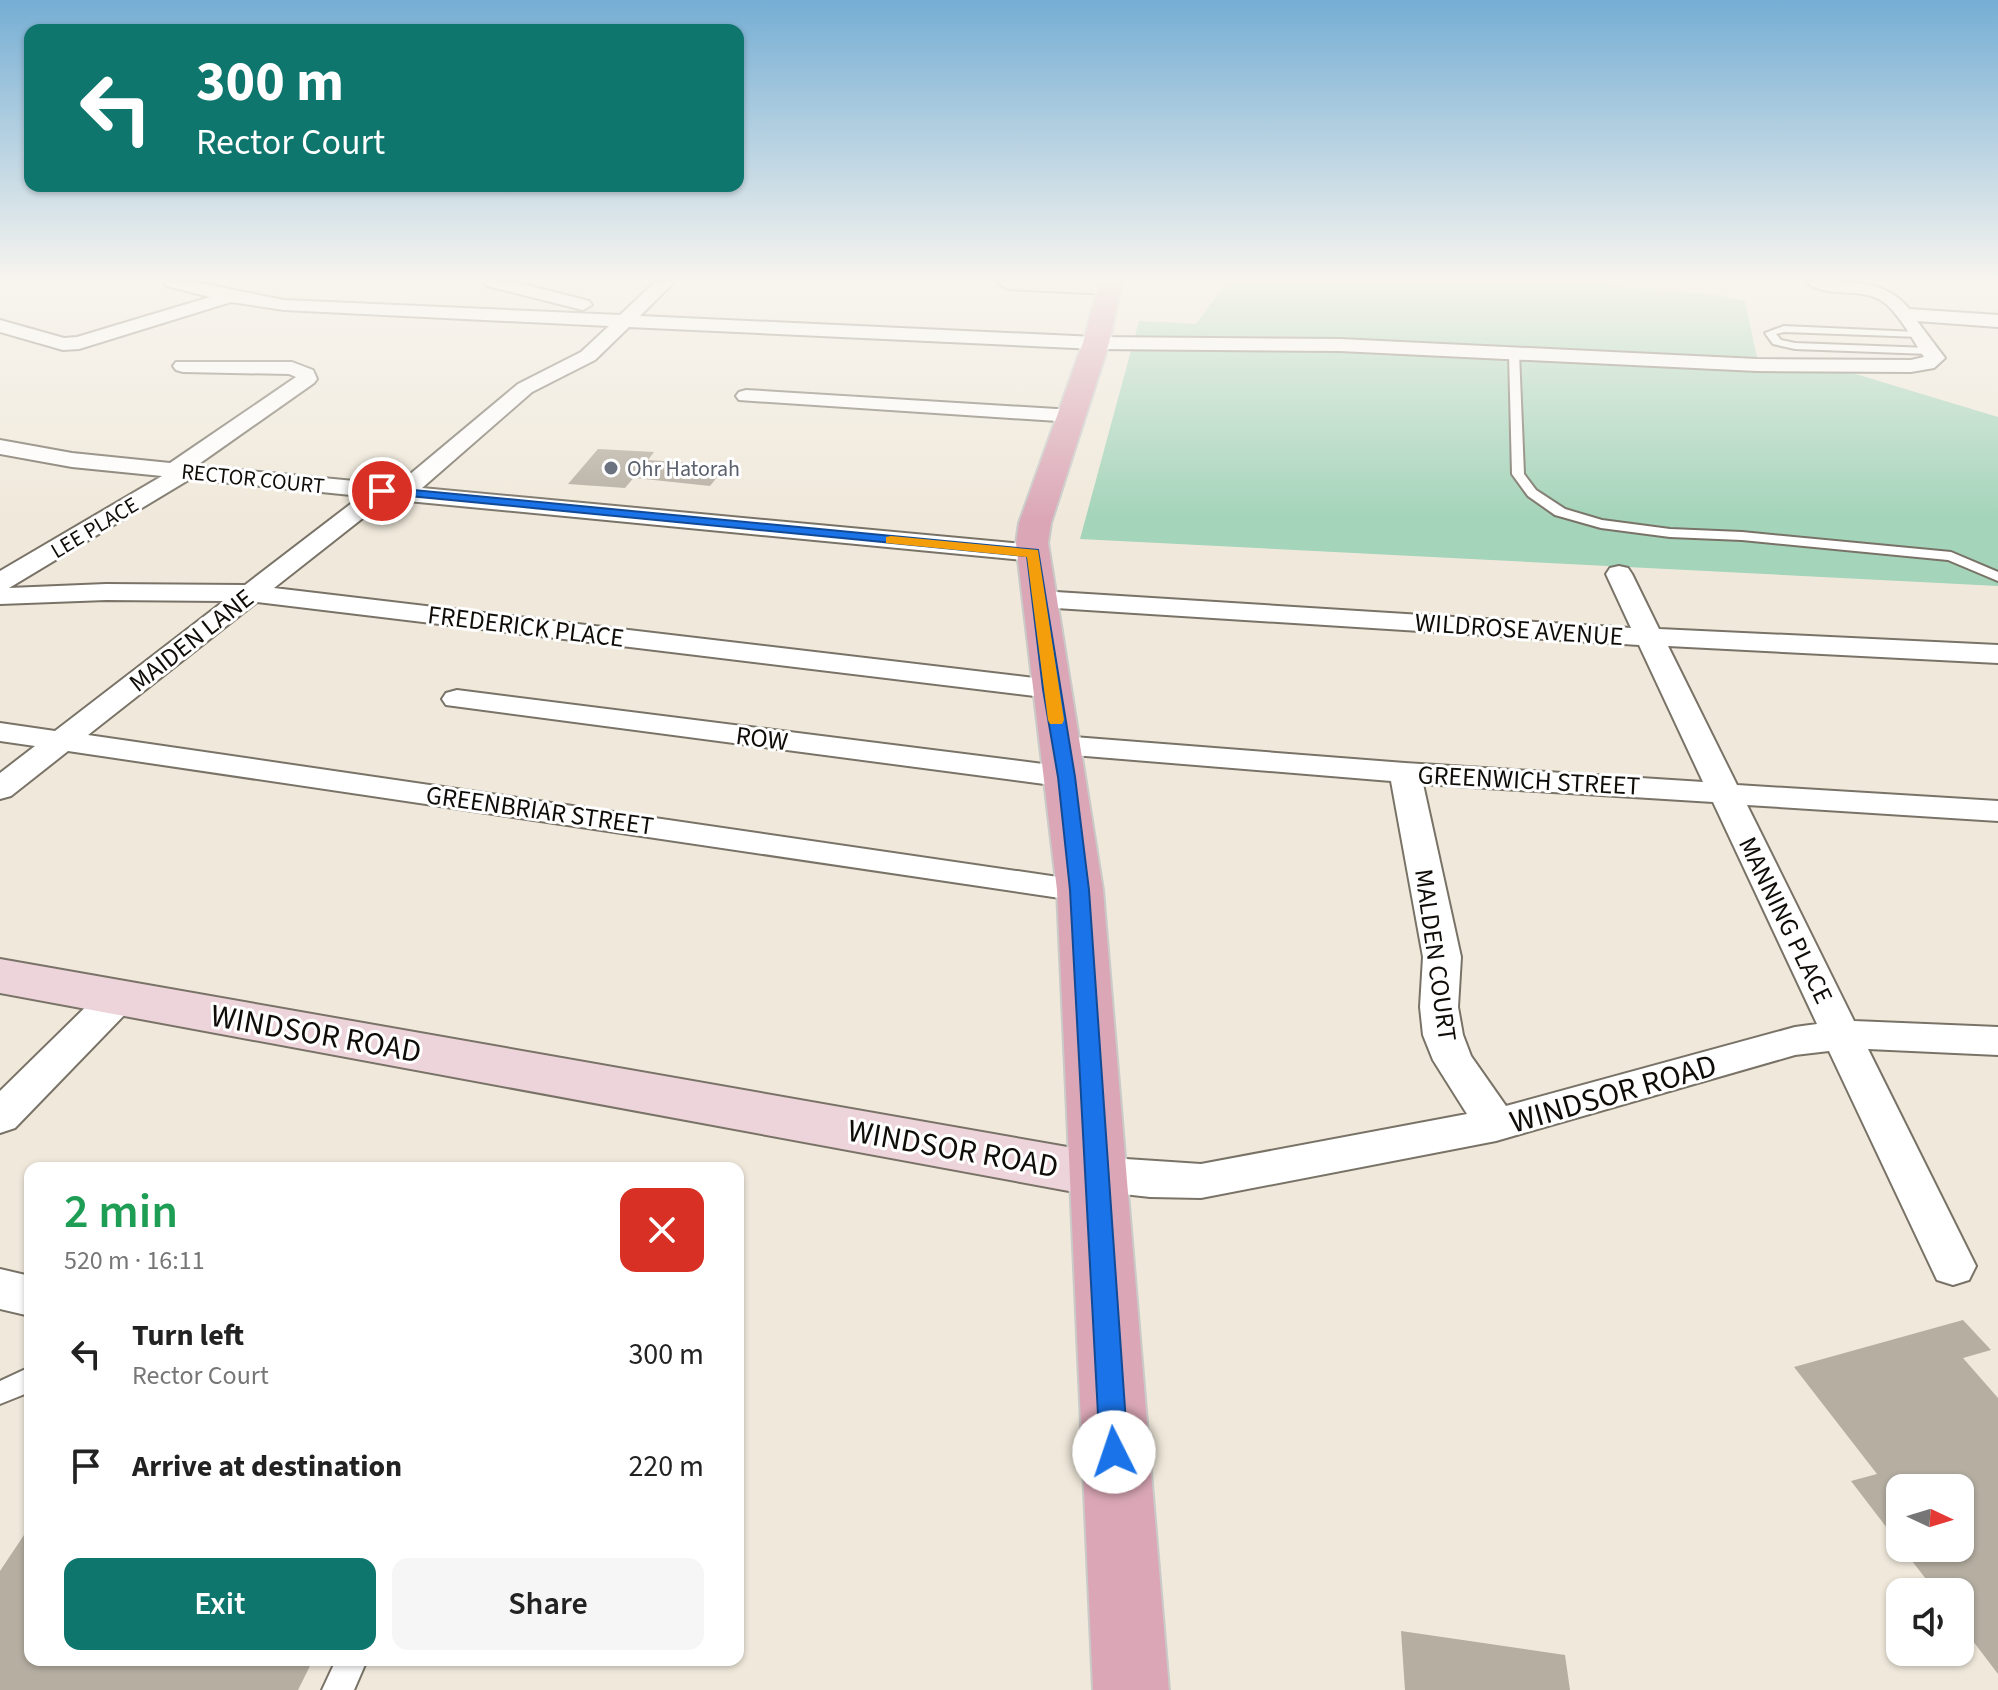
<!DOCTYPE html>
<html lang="en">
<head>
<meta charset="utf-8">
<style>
	body { margin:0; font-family:"Source Sans 3",sans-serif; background:#f6f6f6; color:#222; height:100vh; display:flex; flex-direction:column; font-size:30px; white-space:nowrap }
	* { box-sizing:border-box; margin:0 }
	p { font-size:26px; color:#767676 }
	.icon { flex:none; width:44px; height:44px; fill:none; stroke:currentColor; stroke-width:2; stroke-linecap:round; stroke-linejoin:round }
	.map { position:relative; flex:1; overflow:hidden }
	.details { position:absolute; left:24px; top:1162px; width:720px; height:504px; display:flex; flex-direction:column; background:#fff; border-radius:16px; box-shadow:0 2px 6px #0004 }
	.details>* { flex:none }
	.guide { position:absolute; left:24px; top:24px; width:720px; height:168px; border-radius:16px; box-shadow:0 2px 6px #0004; background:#0f766e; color:#fff; overflow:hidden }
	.needle { width:52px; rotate:94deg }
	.tools { position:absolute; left:1886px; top:1474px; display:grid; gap:16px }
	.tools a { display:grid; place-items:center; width:88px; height:88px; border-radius:16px; background:#fff; box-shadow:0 2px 6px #0004; font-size:40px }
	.pin { position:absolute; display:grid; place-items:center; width:68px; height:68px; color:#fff; margin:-34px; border:4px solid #fff; border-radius:50%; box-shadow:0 2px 8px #0007 }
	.me { position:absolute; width:88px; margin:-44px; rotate:356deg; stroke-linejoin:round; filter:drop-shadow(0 0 6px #0008) }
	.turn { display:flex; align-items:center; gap:28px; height:168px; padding:0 40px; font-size:36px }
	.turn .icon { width:104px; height:104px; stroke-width:2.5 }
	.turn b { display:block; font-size:56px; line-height:68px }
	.round { display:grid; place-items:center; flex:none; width:84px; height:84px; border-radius:16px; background:#f6f6f6 }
	.head { display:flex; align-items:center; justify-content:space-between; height:136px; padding:0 40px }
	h1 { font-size:48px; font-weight:600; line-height:60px; color:#1e9e55 }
	.button { display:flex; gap:16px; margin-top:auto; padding:16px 40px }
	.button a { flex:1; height:92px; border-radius:16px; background:#0f766e; color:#fff; font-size:32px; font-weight:600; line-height:92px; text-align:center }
	.button a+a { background:#f6f6f6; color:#222 }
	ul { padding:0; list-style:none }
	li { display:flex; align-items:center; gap:24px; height:112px; padding:0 40px }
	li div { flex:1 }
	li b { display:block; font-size:30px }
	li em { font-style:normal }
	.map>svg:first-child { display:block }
</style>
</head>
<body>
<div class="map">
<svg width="1998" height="1690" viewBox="0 0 1998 1690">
	<rect width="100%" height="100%" fill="#f0e9db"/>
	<path fill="#a4d4ba" d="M1227 282H1574L1718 295 1745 301 1758 362 1826 365 1998 417V586L1080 539 1139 321 1196 324Z"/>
	<path fill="#b5aea1" d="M598 449 654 452 648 460 727 465 710 486 635 478 636 475 625 488 568 484Z
		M1963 1320 1991 1350 1963 1358 1998 1398V1674L1960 1624V1592H1936L1902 1548H1960V1488H1900V1545L1851 1481 1877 1474 1794 1367Z
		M30 1526V1660H313L298 1690H0V1571Z
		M1401 1631 1565 1655 1570 1690H1405Z"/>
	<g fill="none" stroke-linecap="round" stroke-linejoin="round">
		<defs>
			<path id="lane" d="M1784 326 1917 332 1921 333V337L1784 332 1776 334 1781 340 1795 343 1929 348 1934 351 1929 354 1795 349 1773 344 1765 333Z
				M1514 350 1519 353 1524 474 1536 490 1565 509 1602 520 1670 529 1742 532 1951 552 1998 572V581L1948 560 1742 540 1670 537 1601 528 1555 515 1528 496 1512 474 1509 353Z
				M30 1367V1392L0 1404V1381Z
				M336 1660H367L354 1690H322Z"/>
			<path id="street" d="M164 282H195L284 300 620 315 655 282H674L640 316 1096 337 1340 339 1757 359 1911 360 1924 357C1913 340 1901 317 1886 304 1865 285 1827 300 1806 282 1842 282 1885 277 1909 309L1998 315V327L1917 321 1945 358 1934 368 1911 372 1757 371 1340 351 1096 349 629 327 595 360 532 392 422 488 1033 545 1042 548 1046 553 1042 558 1033 561 387 499 274 588 1051 680 1061 683 1066 689 1061 695 1051 698 257 602 88 735 1092 882 1098 890 1092 898 1080 901 68 751 11 796 0 799V773L35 746 0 741V723L55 731 224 601 106 600 0 604V571L162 476 72 467 0 454V440L72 453 170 463 296 377 289 374 183 372 176 370 173 366 176 362H292L313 370 317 379 314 383 196 466 397 485 518 384 581 352 609 326 284 310 231 302 79 349 63 350 0 332V320L64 338 77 337 210 297 167 286ZM190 479 361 496 245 585 106 584 9 588Z
				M484 282H515L589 301 592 305 583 310 487 286Z
				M746 390 1073 410 1084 416 1073 422 739 400 736 396 739 392Z
				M1619 566 1628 568 1632 574 1659 629 1998 645V663L1668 646 1737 785 1998 801V821L1747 805 1854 1021 1998 1027V1055L1868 1049 1976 1266 1969 1280 1953 1285 1937 1280 1829 1051 1795 1055 1496 1141 1201 1198 1150 1197 1096 1191 1081 1186 1074 1174 1081 1162 1096 1157 1201 1164 1467 1114 1433 1060 1423 1035 1420 1007 1423 957 1391 781 1061 754 1050 752 1045 745 1050 738 1061 736 1405 763 1703 782 1639 645 1040 607 1031 605 1027 599 1031 593 1040 591 1631 628 1606 574 1610 568ZM1423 784 1713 802 1817 1024 1795 1027 1506 1106 1471 1056 1463 1035 1458 1007 1461 957Z
				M457 690 1067 767 1078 770 1083 777 1078 784 1067 787 446 705 442 699 446 693Z
				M119 984 133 988 138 997 133 1006 15 1128 0 1133V1091L105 988Z
				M0 1269 30 1276V1316L0 1309Z"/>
			<path id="secondary" d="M997 282H1118L1121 287 1118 292 1110 294 1008 289Z
				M0 959 1096 1152 1116 1158 1124 1174 1116 1190 1096 1196 0 993Z"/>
			<path id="primary" d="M1100 282H1122L1109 343 1051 523 1048 543 1103 890 1169 1690H1093L1057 890 1016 543 1019 523 1083 343Z"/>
		</defs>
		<use href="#lane" stroke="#797367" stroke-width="4"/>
		<use href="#street" stroke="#797367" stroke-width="4"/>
		<use href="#secondary" stroke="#797367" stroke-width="4"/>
		<use href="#primary" stroke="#cacac9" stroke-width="4"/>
		<use href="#lane" fill="#fff" fill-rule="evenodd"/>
		<use href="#street" fill="#fff" fill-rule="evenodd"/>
		<use href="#secondary" fill="#edd3da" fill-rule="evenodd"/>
		<use href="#primary" fill="#dba7b6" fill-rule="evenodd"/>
	</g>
	<linearGradient id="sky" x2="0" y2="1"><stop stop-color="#75aed4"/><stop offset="0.54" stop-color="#f8f5ef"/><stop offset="1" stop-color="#f8f5ef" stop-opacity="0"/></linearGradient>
	<rect width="1998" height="519" fill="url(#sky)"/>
	<path fill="#1a73e8" stroke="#114b97" stroke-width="2" d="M382 487 1038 550 1075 777 1089 890 1128 1452 1124 1462 1114 1465 1104 1462 1100 1452 1070 890 1058 777 1043 689 1027 556 378 493 376 491Z"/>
	<path fill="#f59e0b" d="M891 536 1038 550 1064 720 1062 724H1050L1048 720 1027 557 886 543V537Z"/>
	<circle fill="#6b7280" stroke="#fff" stroke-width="3" cx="611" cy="468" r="8"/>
	<g text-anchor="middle" stroke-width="6" stroke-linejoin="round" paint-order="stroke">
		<g font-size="22" fill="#5b616d" stroke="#fff" text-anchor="start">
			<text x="627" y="476">Ohr Hatorah</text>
		</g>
		<g font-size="22" fill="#100d09" stroke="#fff">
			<text transform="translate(253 478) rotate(6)" y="8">RECTOR COURT</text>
			<text transform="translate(94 527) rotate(-31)" y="8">LEE PLACE</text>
		</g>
		<g font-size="26" fill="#100d09" stroke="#fff">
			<text transform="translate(526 626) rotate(7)" y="9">FREDERICK PLACE</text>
			<text transform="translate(1519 629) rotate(4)" y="9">WILDROSE AVENUE</text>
			<text transform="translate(191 640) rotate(-38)" y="9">MAIDEN LANE</text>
			<text transform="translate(762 738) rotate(7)" y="9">ROW</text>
			<text transform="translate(1529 780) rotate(3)" y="9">GREENWICH STREET</text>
			<text transform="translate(540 810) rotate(8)" y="9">GREENBRIAR STREET</text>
			<text transform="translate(1786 920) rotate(64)" y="9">MANNING PLACE</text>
			<text transform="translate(1436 955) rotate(82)" y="9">MALDEN COURT</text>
		</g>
		<g font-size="32" fill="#100d09" stroke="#fff">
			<text transform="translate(316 1033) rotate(10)" y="11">WINDSOR ROAD</text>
			<text transform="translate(1613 1093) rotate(-16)" y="11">WINDSOR ROAD</text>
			<text transform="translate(953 1148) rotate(10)" y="11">WINDSOR ROAD</text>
		</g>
	</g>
</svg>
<div class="tools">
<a><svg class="needle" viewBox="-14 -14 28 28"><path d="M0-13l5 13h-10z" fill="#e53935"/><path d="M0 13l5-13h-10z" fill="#767676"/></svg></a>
<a><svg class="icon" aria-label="sound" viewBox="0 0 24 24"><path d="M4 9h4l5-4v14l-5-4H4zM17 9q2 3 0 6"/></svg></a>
</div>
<div class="pin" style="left:382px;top:491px;background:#d93025"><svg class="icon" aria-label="arrive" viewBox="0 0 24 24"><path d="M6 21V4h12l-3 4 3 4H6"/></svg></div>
<svg class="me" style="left:1114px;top:1452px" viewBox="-20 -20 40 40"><circle r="19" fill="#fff"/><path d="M0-13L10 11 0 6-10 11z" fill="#1a73e8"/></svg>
<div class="guide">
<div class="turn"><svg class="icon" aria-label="left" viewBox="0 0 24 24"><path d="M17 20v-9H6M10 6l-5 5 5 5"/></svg><div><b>300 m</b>Rector Court</div></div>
</div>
<section class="details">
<div class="head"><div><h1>2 min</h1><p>520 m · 16:11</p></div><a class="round" style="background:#d93025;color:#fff"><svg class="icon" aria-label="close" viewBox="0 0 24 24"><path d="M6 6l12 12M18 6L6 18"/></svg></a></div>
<ul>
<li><svg class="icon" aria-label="left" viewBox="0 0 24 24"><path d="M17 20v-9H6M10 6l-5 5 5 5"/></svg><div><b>Turn left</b><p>Rector Court</p></div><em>300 m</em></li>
<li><svg class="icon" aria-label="arrive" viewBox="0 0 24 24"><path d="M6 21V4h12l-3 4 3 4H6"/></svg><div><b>Arrive at destination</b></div><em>220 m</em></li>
</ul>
<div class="button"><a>Exit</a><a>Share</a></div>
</section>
</div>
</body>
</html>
